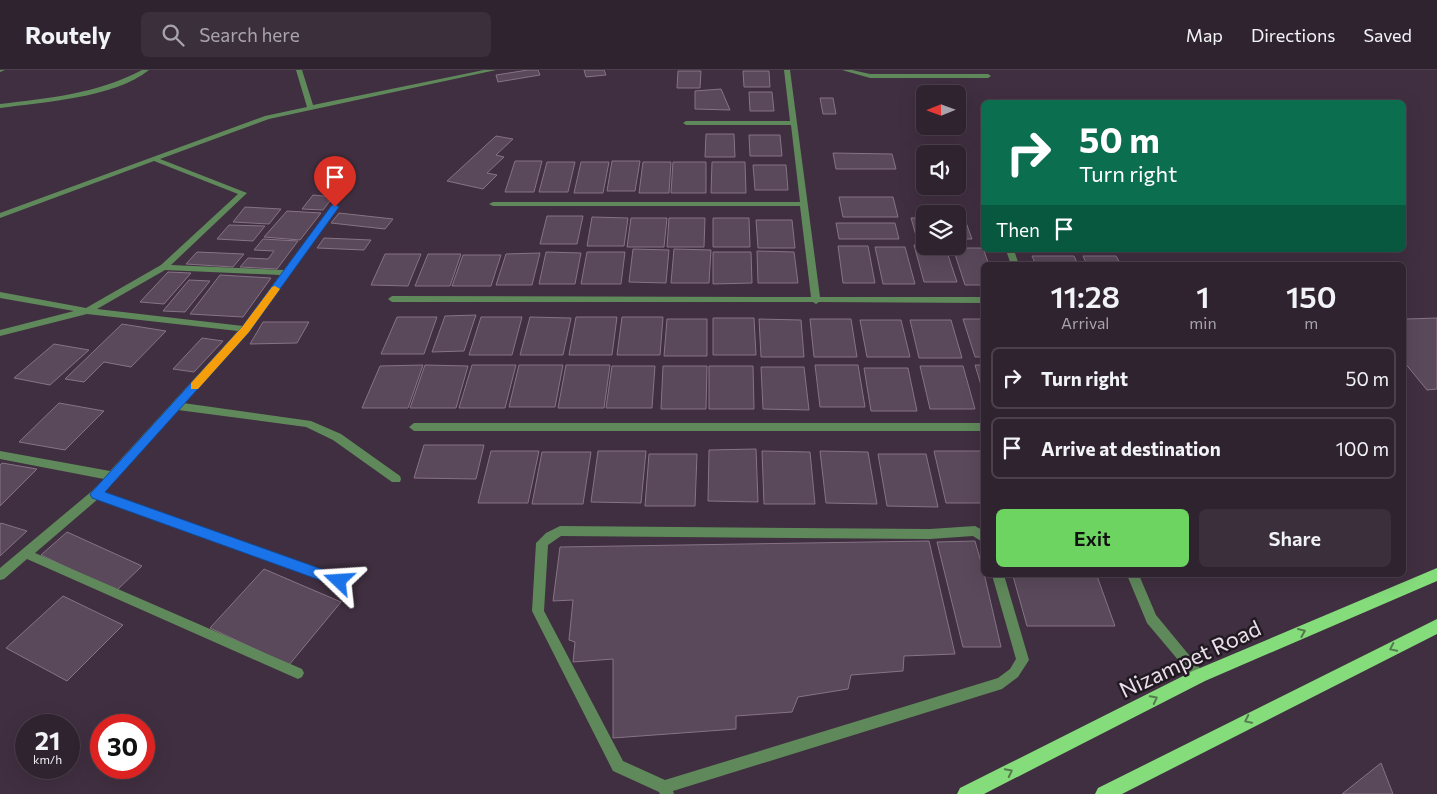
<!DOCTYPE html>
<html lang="en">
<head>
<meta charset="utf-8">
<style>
	body { margin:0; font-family:Commissioner,sans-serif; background:#3c2f3c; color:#f1f3f6; height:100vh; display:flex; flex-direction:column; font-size:19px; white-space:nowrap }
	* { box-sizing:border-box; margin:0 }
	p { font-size:16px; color:#a8a4ab }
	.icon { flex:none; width:28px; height:28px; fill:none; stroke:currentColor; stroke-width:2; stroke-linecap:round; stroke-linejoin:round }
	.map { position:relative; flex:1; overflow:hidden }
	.drawer { position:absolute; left:981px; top:192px; width:425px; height:315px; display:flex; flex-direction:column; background:#302330; border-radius:8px; box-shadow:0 5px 20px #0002,0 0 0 1px #4b404c }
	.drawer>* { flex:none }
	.hud { position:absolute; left:981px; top:30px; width:425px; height:152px; border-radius:8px; box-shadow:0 5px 20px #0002,0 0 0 1px #4b404c; background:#0b6e4f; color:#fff; overflow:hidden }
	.needle { width:32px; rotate:269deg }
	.tools { position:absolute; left:916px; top:15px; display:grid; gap:10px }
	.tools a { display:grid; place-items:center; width:50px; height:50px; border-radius:8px; background:#302330; box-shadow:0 5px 20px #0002,0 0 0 1px #4b404c; font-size:25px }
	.speed { position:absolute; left:15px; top:644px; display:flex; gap:10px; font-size:25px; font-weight:700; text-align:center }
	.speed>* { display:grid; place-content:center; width:65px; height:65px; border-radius:50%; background:#302330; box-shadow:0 5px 20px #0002,0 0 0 1px #4b404c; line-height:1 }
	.speed small { font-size:12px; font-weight:400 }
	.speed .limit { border:8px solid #d22; background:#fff; color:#111 }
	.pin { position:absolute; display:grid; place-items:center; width:42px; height:42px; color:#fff; margin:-51px -21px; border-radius:50% 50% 50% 0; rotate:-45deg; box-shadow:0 0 5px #0007 }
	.pin .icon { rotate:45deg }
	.me { position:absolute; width:55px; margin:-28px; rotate:290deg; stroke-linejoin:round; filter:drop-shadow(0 0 4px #0008) }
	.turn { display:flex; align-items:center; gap:18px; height:105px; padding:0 15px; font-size:22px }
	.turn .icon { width:65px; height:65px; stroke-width:2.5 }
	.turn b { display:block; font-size:35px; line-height:42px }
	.then { display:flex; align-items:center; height:48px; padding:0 15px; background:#0003; gap:10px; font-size:19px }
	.eta { display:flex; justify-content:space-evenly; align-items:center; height:85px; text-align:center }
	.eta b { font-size:30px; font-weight:600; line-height:35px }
	.cta { display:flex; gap:10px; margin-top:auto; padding:10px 15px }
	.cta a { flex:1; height:58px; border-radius:8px; background:#6dd361; color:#111; font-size:20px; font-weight:600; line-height:58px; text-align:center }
	.cta a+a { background:#3c2f3c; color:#f1f3f6 }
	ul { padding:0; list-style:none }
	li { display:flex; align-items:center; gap:15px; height:62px; margin:0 10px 8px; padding:0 5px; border:2px solid #4b404c; border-radius:8px }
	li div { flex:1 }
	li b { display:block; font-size:19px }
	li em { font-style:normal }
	header { display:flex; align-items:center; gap:30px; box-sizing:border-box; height:70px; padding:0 25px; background:#302330; border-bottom:1px solid #4b404c }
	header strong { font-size:24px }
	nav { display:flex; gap:28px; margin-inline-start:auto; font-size:18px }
	.search { width:350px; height:45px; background:#3c2f3c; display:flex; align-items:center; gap:12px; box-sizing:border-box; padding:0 18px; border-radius:8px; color:#a8a4ab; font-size:19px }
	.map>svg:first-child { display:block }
</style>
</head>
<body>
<header>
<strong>Routely</strong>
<div class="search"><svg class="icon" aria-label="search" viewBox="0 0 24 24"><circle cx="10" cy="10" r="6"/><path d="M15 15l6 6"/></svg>Search here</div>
<nav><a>Map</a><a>Directions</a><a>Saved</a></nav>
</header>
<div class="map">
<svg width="1437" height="724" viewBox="0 0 1437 724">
	<rect width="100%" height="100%" fill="#402f40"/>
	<path fill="#5a495b" stroke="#867386" d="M528 0H538L540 5 498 12 496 5Z
		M584 0H604L606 5 586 7Z
		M678 1H701L700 18H677Z
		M743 1H769L770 17H744Z
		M721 19 730 40 695 39V21Z
		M749 22H772L774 41H750Z
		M820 28H833L836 44H823Z
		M706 64H734L735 87H705Z
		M749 65H780L782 86H750Z
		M496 66 513 69 496 85 504 87 487 103 497 105 483 119 447 111Z
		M833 83 892 84 896 99H836Z
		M515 91H542L534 122H505Z
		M612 91H640L635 121H607Z
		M547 92H575L568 122H539Z
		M581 92H609L603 123H574Z
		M643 92H671L669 123H639Z
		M673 92H706V123H671Z
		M712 92H745L746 123H711Z
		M753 95H786L788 120H755Z
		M313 125 333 127 323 140 302 139Z
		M839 127H893L898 147H843Z
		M245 137 281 139 269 154 233 152Z
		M287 141 321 143 300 170 264 167Z
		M339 143 393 149 385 159 331 153Z
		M547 146H583L577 174H540Z
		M592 147 628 148 624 176H587Z
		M958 147H964L972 169H958Z
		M631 148H667L664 177H627Z
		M669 148H705L704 177H667Z
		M713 148H749L750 177H713Z
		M911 148H925V169H917Z
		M756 150H792L795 178H758Z
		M836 153H895L899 169H839Z
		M229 155 265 156 253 171 217 169Z
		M324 168 371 170 364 180 317 178Z
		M263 169 298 171 277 199 240 197 248 188 268 189 274 181 254 180Z
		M914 175 945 176 957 212H924Z
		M838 176H868L875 213H843Z
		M875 177H905L915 214H883Z
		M953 178H983L989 195H984V215H965Z
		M633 179 669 180 666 213 629 212Z
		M674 179 711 180 709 213H671Z
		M757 181 794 182 798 213H758Z
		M197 182 244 184 233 197 186 194Z
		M546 182 581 183 575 214H539Z
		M587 182H625L621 214H581Z
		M713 182H751L752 213 713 214Z
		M540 183 532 215H496L506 184Z
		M385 184H421L408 216 371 215Z
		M428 184H461L450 216H415Z
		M463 185H501L491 216H452Z
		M1032 186H1074L1078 195H1036Z
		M1083 186H1116L1121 195H1087Z
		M168 202 191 203 164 234 140 232Z
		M220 205 271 208 243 247 190 244Z
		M189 210 210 211 185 242 163 241Z
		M476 245 464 281 432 282 445 246Z
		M1404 246 1406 249 1437 248V319L1427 320 1404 292Z
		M397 247H437L424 284H381Z
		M481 247H522L512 285H469Z
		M530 247 571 248 563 285H520Z
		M576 247H617L612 285H569Z
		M622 247H663L660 285H617Z
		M713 248H754L756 285H713Z
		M667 249H707V286H664Z
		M759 249 801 250 804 287H761Z
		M810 249H851L857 287H814Z
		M963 249H984V287H975Z
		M860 250H901L910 287H867Z
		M910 250H951L962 288H919Z
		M263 252H309L297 273 250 274Z
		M122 254 166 261 131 297 104 292 84 312 65 309Z
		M202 268 223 271 194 302 173 299Z
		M54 274 89 280 50 315 14 308Z
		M423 295 408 338H362L380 296Z
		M425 295 468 296 456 338H410Z
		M472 295H516L505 338H459Z
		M519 295H563L555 337H509Z
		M566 295H610L604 338H558Z
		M815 295H858L865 337H820Z
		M975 295H984V325Z
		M612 296H655L652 338H606Z
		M663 296H707L706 339H661Z
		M709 296H753L754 339H709Z
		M920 296H963L975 339H930Z
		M761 297H804L809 340 763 339Z
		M864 298H908L917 341H871Z
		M59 333 104 341 65 380 19 372Z
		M424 375H484L476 409 414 408Z
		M756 379 758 432 708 431 709 380Z
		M491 381H539L528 433H478Z
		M598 381H646L641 433 591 432Z
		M762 381 810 382 815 434H764Z
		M820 381 868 382 877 434 826 433Z
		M934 381H982L984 433H946Z
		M542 382H591L583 434H532Z
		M649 384H697L695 436H645Z
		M878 384H926L938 437 887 436Z
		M2 393 37 399 0 436V395Z
		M1 453 27 461 0 486V454Z
		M67 462 142 496 116 521 41 485Z
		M929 471 955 584 904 586 903 601 851 605 848 619 798 627 792 642 736 646V659L613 668V589L573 592 575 572 569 570 573 530 553 531 560 477Z
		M975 471 983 499 1001 577H963L937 472Z
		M264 499 341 532 289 595 210 558Z
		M1013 506H1097L1115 556H1027Z
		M63 526 123 555 67 611 6 578Z
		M1381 693 1393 724H1342Z"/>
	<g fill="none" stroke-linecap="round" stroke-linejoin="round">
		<path fill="#60895b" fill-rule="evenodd" d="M142 0H149C114 28 43 32 0 38V34C49 28 97 24 142 0Z"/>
		<path fill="#60895b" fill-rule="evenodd" d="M0 0H5L0 2Z
			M296 0H302L313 35 484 0H496L269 49 160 89 247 123 171 195 284 200 332 135H335L339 137 248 261 183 333 311 351 341 364 400 406 401 409 400 412H392L333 370 306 357 178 340 104 422 343 507 345 511 343 515 339 516 98 429 35 483 302 599 304 603 302 607 298 609 27 489 4 509 0 510V498L92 421 104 409 0 389V381L110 401 238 261 87 244 0 266V260L74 241 0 228V222L86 238 161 195 238 124 154 91 0 148V143L265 46 307 37ZM165 200 280 205 243 256 97 239Z
			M784 0H790L820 227H984V233L819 232 816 234 813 232H392L388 229 392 226 811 227 800 136H493L489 134 493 132H800L791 55H686L683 53 686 51H790Z
			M842 0H852L870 4H988L991 6 988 8H870Z
			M1006 180H1014L1019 195H1011Z
			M414 353H984V361H414L409 357Z
			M560 456 930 459 975 456 984 461V473L973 466 930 469 561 466 548 475 544 541 623 691 665 710 998 608 1010 599 1016 589 992 505H1004L1029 590 1018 607 1002 619 673 721 674 724H660L659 722 613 701 532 541 536 473 546 463Z
			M1127 505H1139L1156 545 1203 602 1205 606 1203 610 1199 612 1195 610 1147 553Z"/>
		<path fill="#85dc7b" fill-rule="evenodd" d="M1437 498V511L1205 611 984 724H957L960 718 1193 601Z
			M1437 549V564L1122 724H1095L1098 718Z"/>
	</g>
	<defs><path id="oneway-chevron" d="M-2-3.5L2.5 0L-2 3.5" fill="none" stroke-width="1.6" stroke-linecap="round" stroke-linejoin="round" transform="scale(1.25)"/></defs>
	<g stroke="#547b4e">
		<use href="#oneway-chevron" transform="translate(1302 562) rotate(-23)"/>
		<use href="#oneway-chevron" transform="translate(1393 578) rotate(154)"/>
		<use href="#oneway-chevron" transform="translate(1154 629) rotate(-27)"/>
		<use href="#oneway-chevron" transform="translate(1248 650) rotate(154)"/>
		<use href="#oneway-chevron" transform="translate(1009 702) rotate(-27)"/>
	</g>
	<path fill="#1a73e8" stroke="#114b97" d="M335 134 339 137 249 262 105 422 344 507 346 511 344 515 339 517 92 428 90 424 242 257 332 135Z"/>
	<path fill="#f59e0b" d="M275 216 280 219 249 262 198 319H191V313L242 257 272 217Z"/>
	<g text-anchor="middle" stroke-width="5" stroke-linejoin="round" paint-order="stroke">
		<g font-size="22" fill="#eadfea" stroke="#221a22">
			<text transform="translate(1190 589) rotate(-25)" y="8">Nizampet Road</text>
		</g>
	</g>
</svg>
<div class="tools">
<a><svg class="needle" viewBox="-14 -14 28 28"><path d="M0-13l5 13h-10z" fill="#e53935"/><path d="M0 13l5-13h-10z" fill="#a8a4ab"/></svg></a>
<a><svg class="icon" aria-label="sound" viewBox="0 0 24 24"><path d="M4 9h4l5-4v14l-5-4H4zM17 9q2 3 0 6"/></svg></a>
<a><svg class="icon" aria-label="layers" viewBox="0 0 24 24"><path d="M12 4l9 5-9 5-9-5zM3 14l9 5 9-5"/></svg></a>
</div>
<div class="speed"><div>21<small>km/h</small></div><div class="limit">30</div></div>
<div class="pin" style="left:335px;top:137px;background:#d93025"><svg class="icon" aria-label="arrive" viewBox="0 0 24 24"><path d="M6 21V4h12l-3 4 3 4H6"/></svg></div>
<svg class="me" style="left:339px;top:511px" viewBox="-20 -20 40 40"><path d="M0-17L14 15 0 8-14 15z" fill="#1a73e8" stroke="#fff" stroke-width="4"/></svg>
<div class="hud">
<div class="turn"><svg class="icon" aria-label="right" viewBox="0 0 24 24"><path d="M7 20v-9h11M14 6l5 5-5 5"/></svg><div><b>50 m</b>Turn right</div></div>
<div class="then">Then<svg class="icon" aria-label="arrive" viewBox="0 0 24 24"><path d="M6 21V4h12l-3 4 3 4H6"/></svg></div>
</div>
<section class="drawer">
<div class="eta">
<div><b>11:28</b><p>Arrival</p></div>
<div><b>1</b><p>min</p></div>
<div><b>150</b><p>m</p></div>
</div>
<ul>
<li><svg class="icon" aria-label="right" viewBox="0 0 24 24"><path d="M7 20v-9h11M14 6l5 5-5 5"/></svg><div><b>Turn right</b></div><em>50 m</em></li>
<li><svg class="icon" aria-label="arrive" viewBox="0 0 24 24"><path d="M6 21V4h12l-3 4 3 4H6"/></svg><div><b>Arrive at destination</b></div><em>100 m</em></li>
</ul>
<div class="cta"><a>Exit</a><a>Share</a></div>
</section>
</div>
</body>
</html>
